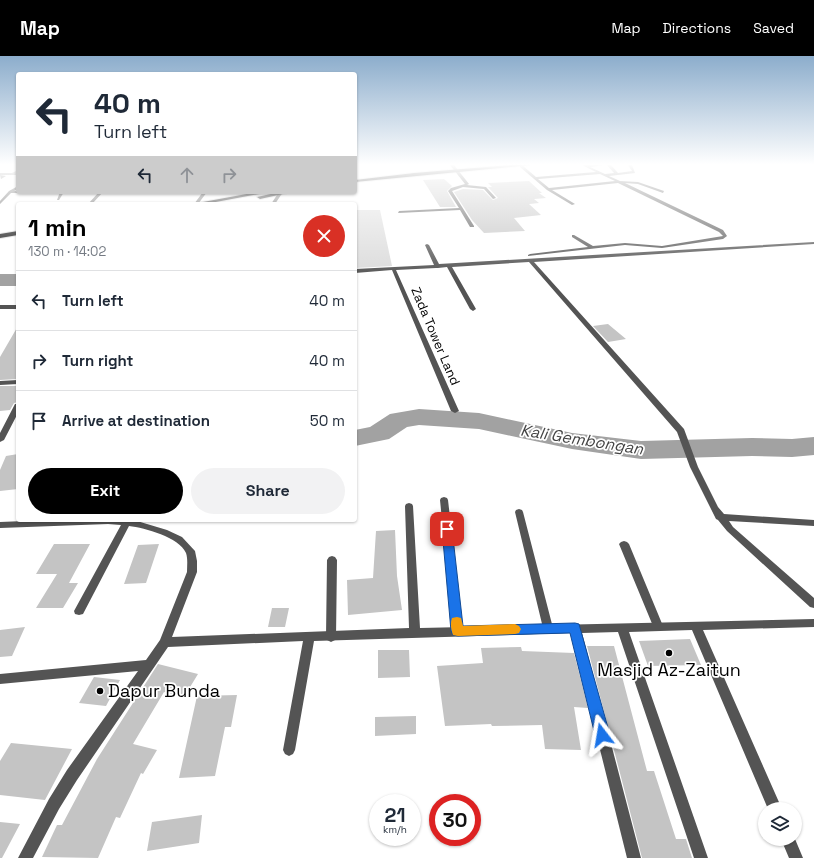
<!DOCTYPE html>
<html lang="en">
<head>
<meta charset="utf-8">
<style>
	body { margin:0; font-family:"Space Grotesk",sans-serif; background:#f2f2f3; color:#1f2937; height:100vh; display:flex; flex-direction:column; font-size:15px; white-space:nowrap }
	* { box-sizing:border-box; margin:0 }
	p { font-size:13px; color:#747a83 }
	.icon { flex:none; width:22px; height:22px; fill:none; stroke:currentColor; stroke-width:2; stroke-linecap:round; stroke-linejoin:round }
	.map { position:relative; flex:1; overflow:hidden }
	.panel { position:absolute; left:16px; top:146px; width:341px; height:320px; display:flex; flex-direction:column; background:#fff; border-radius:4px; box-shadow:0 1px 3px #0004 }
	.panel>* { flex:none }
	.guide { position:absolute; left:16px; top:16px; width:341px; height:122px; border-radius:4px; box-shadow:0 1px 3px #0004; background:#fff; color:#1f2937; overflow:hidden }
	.buttons { position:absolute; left:758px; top:746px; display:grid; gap:8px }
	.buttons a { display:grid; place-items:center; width:44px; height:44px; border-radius:50%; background:#fff; box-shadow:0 1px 3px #0004; font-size:20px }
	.speed { position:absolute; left:369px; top:738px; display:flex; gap:8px; font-size:20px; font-weight:700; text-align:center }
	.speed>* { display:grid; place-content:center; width:52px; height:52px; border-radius:50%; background:#fff; box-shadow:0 1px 3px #0004; line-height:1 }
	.speed small { font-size:10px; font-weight:400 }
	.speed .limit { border:6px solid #d22; background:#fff; color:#111 }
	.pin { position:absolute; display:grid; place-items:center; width:34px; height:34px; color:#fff; margin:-17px; border-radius:8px; box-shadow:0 2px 6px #0006 }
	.me { position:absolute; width:44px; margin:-22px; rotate:346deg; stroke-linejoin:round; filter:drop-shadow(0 0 3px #0008) }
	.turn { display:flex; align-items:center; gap:14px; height:84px; padding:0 12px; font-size:18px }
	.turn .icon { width:52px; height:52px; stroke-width:2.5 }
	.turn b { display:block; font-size:28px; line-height:34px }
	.lanes { display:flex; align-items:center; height:38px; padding:0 12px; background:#0003; justify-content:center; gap:20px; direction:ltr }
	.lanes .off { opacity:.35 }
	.round { display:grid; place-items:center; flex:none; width:42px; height:42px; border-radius:21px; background:#f2f2f3 }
	.head { display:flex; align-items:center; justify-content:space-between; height:68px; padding:0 12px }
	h1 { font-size:24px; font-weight:700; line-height:30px; color:#000 }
	.button { display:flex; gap:8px; margin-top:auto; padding:8px 12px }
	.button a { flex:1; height:46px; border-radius:24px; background:#000; color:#fff; font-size:16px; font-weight:700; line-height:46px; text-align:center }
	.button a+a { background:#f2f2f3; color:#1f2937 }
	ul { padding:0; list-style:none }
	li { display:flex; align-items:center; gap:12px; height:60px; padding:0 12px; border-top:1px solid #e0e1e3 }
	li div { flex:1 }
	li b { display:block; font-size:15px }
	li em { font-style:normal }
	header { display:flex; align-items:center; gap:24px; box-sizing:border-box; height:56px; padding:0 20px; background:#000; color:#fff }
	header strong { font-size:19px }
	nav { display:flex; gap:22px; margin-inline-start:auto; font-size:14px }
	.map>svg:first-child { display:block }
</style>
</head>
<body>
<header>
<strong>Map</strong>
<nav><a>Map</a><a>Directions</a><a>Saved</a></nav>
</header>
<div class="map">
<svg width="814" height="802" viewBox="0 0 814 802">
	<rect width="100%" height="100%" fill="#fff"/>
	<path fill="#dbdbdb" d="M355 154H380L392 210 355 212Z"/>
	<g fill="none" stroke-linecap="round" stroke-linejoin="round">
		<path fill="#a2a2a2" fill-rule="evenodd" d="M0 218H18V230H0Z
			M419 353 479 357 572 377 641 385 752 382 792 383 814 381V399L792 401 752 400 641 403 572 393 479 373 419 369 407 371 389 383 355 390V374L370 371 390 358Z"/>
	</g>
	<path fill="#c4c4c4" d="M444 123 452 130 447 135 456 151H440L423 124Z
		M529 125 542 137H539L546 142 534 143 539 147 529 148 541 159 514 162 525 175 484 177 472 164 454 136 463 133 483 134 493 144 498 142 488 131H492L488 127Z
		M608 268 626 283 608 286 593 270Z
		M18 270V323L0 324V301Z
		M0 330H18V346L14 347 10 354 0 355Z
		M18 398V433L0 435V414L6 400Z
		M395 474 397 520 402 554 348 559 347 524 373 522 376 475Z
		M54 488H90L69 527H78L63 552H36L57 518H36Z
		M159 488 146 527 124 528 138 489Z
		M272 552H289L285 571H268Z
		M25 571 12 600 0 601V574Z
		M690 583 701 609 648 610 639 585Z
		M587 590H614L647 715H654L676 783H686L692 802H642Z
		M521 591 522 595 574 597 588 652 574 651 581 694 545 693 542 669 492 670 491 668 445 670 437 610 483 607 481 592Z
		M378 594H409L410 621 378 622Z
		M158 608 198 618 184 641 164 636 133 688 157 694 143 718 141 717 120 762 116 761 98 802 42 801 57 769H62L97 703Z
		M94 621 120 624 106 650 79 647Z
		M237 639 231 671H225L215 720 179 722 197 640Z
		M416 660V678L375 680V661Z
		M11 687 72 693 45 744 0 739V705Z
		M202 759 199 787 147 795 152 766Z
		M0 766 20 768 2 802H0Z"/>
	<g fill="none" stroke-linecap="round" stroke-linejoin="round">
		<defs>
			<path id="trunk" d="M510 109H530L355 126V124L414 117Z
				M258 136H270L205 148H192Z
				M280 136H292L260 143 257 141Z
				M18 175V179L0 182V178Z"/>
		</defs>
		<use href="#trunk" stroke="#dbdbdb" stroke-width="2"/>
		<path fill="#545454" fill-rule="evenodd" d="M450 109H454L469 128 467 129 486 131 496 142 493 143 484 133 463 131 452 135 474 170V171H470L460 154 398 157 399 155 459 152 448 135 451 132 465 128Z
			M520 109H522L536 121 596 116 582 109H604L590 111 605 118 614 117 607 109H611L618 117 632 115 628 109H632L635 117 609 120 620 125 638 126 664 135 663 137 638 128 625 127 723 174 727 180 723 183 662 192 625 189 528 200V199L530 198 588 191 572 181V179H574L593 190 625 187 662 190 723 180 719 176 618 127 552 134 575 148 572 149 547 134 520 111ZM600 118 615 125 549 132 538 123Z
			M18 114V116L12 119 10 118Z
			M0 119 6 120 1 123Z
			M444 441 447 442 448 444 463 575 462 578 458 579 454 578 453 575 440 444 441 442Z
			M519 453 522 454 523 456 553 572 552 575 548 576 544 575 543 572 515 456 516 454Z
			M624 485 627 486 629 488 663 570 662 573 658 574 654 573 653 570 619 488 621 486Z
			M332 500 335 501 337 504 336 581 335 584 331 586 327 584 326 581 327 504 329 501Z"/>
		<path fill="#545454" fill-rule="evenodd" d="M0 117H18V119H0Z
			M18 130V133L14 135H18L19 137H11L0 148V145L9 135Z
			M60 136H64L59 144H57Z
			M99 136H103L92 148H88Z
			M203 136H207L198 148H194Z
			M279 136H283L275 148H271Z
			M814 186V188L534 206 684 373 698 411 718 451 724 458 814 464V470L729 465 733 471 814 542V552L810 551 727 475 718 464 716 463 690 411 677 376 529 206 452 211 476 253 473 255 470 253 447 211 438 212H436L396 214 459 355 455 357 451 355 392 214 355 217V213L434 209 425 189 427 188 429 189 439 208Z
			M0 249H18V253H0Z
			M18 324V328L0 329V325Z
			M15 348H18V357L4 384 0 386V377Z
			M409 447 412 448 413 450 420 572 814 563V571L703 574 782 753H768L692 574 629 576 708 802H694L618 576 582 577 641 802H627L571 577 314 585 295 694 293 698 289 700 285 698 283 694 303 585 168 591 77 724 59 753 33 802H18L49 743 67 714 138 615 0 628V618L146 604 160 584 187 516C187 510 188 503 186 497 179 481 145 472 129 470L83 558 79 559 75 558 74 555 121 469 108 468 0 472V466L50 464 137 465 167 474 182 481 195 495 197 505V516L172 581 409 572 405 450 406 448Z
			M781 783H795L803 802H789Z"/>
		<use href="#trunk" fill="#000" fill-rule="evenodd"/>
	</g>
	<linearGradient id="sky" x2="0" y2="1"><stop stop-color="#8cadcc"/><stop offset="0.49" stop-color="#fff"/><stop offset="1" stop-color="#fff" stop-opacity="0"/></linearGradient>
	<rect width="814" height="221" fill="url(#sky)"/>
	<path fill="#1a73e8" stroke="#114b97" d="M447 469 451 470 452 473 463 570 575 567 579 568 610 679 608 684 602 686 597 684 595 679 570 577 458 580 453 579 451 575 442 473 443 470Z"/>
	<path fill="#f59e0b" d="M457 561 461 562 463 570 515 568 519 570 521 573 519 577 515 578 458 580 453 579C451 573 450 568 452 562Z"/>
	<g fill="#000" stroke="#fff" stroke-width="1.5">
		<circle cx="669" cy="597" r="4"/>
		<circle cx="100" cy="635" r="4"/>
	</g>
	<g text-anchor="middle" stroke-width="3.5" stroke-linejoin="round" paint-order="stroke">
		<g font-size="13" fill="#000" stroke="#fff">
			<text transform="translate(436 280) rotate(67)" y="5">Zada Tower Land</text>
		</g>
		<g font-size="16" font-style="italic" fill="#434343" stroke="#fff">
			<text transform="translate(582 383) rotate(9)" y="6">Kali Gembongan</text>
		</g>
		<g font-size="18" fill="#000" stroke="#fff">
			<text x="669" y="620">Masjid Az-Zaitun</text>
			<text x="108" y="641" text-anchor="start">Dapur Bunda</text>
		</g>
	</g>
</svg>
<div class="buttons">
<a><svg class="icon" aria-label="layers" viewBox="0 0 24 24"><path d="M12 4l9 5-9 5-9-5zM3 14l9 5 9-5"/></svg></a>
</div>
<div class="speed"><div>21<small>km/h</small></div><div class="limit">30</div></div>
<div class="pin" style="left:447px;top:473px;background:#d93025"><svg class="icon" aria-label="arrive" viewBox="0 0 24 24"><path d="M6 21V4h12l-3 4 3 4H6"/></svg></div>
<svg class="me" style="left:602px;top:679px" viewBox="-20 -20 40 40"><path d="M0-17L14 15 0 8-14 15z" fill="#1a73e8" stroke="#fff" stroke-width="4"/></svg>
<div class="guide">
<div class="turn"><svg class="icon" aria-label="left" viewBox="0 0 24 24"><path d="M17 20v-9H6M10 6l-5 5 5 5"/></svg><div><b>40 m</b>Turn left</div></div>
<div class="lanes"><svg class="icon" aria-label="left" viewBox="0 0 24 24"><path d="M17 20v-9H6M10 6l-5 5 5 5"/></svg><svg class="icon off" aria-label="ahead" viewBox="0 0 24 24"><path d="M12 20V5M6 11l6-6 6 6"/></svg><svg class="icon off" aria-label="right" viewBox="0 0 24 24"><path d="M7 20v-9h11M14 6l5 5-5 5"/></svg></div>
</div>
<section class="panel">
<div class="head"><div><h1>1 min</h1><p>130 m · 14:02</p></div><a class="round" style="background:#d93025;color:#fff"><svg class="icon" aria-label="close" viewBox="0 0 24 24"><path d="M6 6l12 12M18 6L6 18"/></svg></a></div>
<ul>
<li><svg class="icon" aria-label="left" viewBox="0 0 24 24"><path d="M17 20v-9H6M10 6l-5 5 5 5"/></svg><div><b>Turn left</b></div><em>40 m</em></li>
<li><svg class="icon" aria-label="right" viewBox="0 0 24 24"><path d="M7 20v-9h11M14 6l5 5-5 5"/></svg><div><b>Turn right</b></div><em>40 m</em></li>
<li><svg class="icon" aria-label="arrive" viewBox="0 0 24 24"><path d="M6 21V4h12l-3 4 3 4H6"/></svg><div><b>Arrive at destination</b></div><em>50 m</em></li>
</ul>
<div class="button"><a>Exit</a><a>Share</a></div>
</section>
</div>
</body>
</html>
